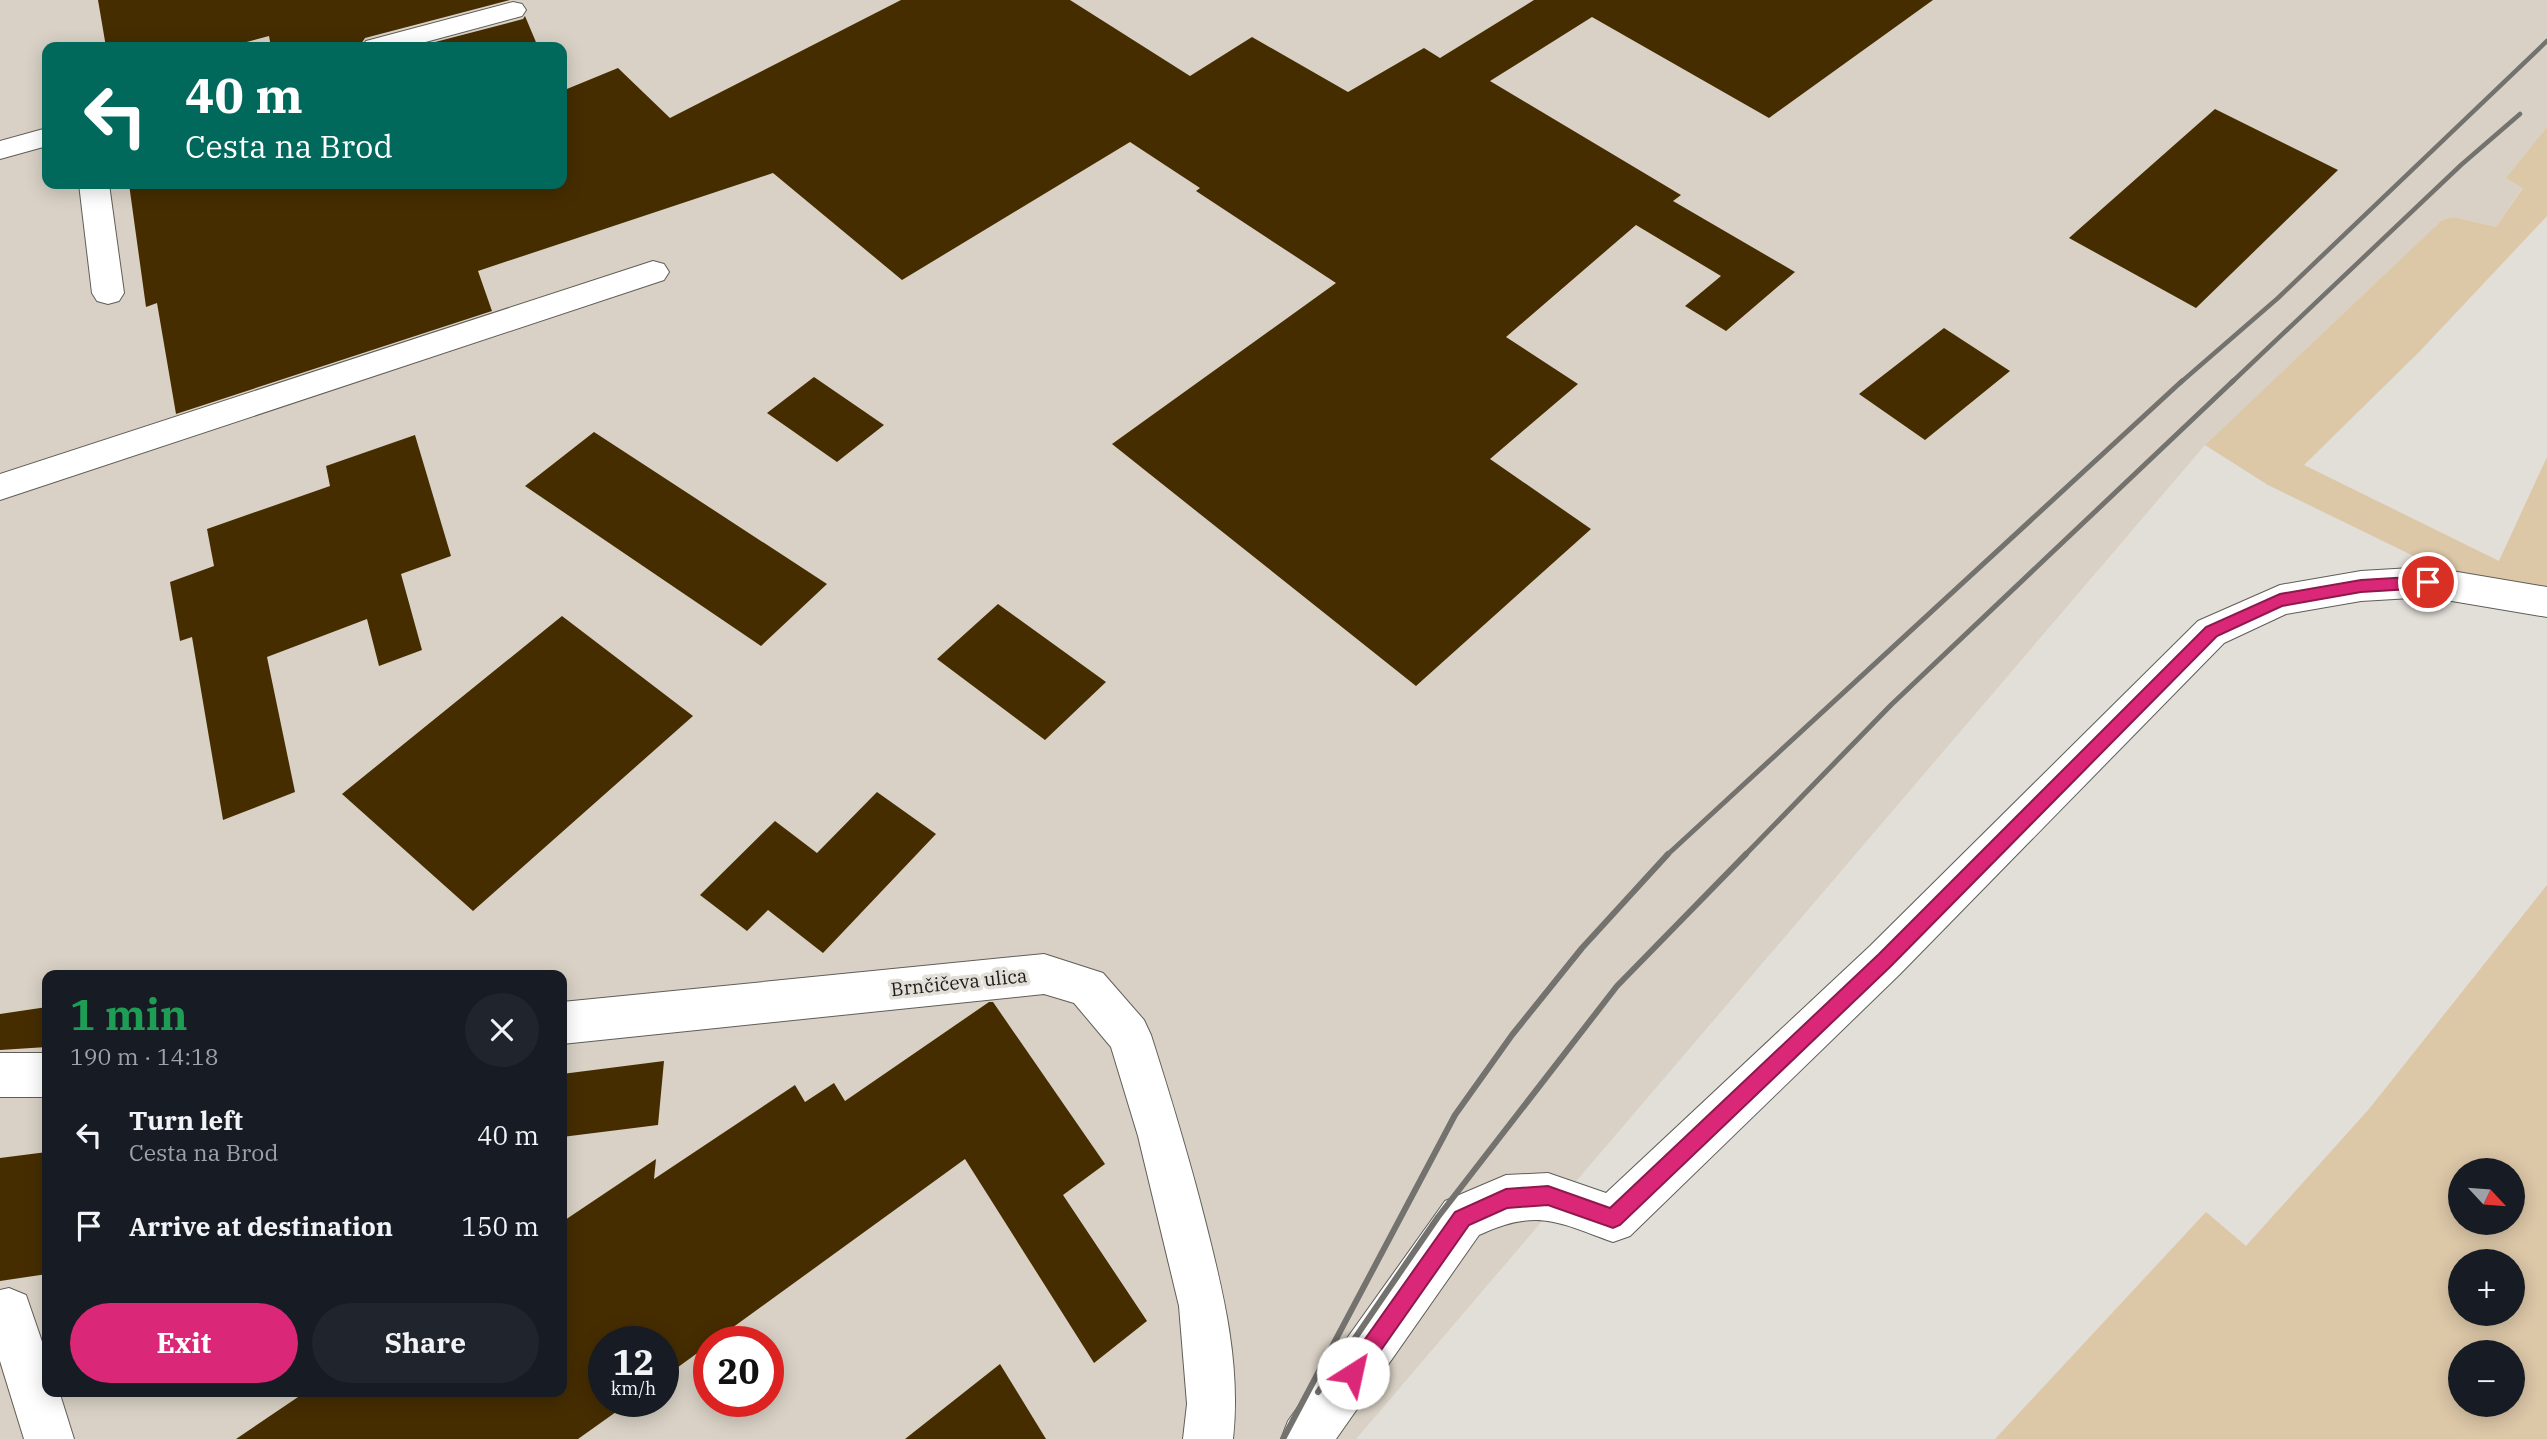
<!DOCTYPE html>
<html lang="en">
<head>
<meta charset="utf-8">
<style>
	body { margin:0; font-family:"IBM Plex Serif",serif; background:#20242c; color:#f1f3f6; height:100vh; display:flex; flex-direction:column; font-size:26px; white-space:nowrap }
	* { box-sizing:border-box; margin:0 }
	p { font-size:23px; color:#9ea1a6 }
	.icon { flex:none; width:38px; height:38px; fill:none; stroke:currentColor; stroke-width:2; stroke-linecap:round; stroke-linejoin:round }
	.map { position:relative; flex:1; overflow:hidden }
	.panel { position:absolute; left:42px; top:970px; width:525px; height:427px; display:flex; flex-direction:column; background:#171b24; border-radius:14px; box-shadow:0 4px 18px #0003 }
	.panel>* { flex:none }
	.top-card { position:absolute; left:42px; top:42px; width:525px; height:147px; border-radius:14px; box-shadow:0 4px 18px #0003; background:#00695c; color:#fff; overflow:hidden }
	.needle { width:46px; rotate:116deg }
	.controls { position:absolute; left:2448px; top:1158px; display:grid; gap:14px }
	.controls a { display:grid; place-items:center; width:77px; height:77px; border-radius:50%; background:#171b24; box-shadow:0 4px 18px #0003; font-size:35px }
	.speed { position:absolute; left:588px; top:1326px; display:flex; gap:14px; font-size:35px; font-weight:700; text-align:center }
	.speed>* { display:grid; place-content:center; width:91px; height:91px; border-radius:50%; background:#171b24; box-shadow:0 4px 18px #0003; line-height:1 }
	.speed small { font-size:18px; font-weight:400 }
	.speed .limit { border:10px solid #d22; background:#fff; color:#111 }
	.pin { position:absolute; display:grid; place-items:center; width:60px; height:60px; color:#fff; margin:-30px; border:4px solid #fff; border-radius:50%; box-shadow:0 2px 7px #0007 }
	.me { position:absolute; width:77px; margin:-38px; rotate:35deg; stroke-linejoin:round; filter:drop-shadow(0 0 5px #0008) }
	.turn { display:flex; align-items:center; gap:24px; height:147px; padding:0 28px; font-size:32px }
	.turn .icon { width:91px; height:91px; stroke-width:2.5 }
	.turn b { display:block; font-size:49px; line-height:60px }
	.round { display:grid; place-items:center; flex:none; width:74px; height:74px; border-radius:37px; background:#20242c }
	.head { display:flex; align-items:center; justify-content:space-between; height:119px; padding:0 28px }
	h1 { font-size:42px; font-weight:800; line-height:52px; color:#1e9e55 }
	.action { display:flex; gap:14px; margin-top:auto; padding:14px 28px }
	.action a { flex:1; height:80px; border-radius:42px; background:#db2777; color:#fff; font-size:28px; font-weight:800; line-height:80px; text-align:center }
	.action a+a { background:#20242c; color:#f1f3f6 }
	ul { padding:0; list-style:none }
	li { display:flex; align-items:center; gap:21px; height:91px; padding:0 28px }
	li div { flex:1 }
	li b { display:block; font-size:26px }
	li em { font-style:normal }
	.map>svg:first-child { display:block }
</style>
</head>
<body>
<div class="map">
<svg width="2547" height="1439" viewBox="0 0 2547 1439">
	<rect width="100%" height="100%" fill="#e2ded8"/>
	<path fill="#d9d1c5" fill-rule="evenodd" d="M0 0H2547V127L2507 177 2523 187 2496 227 2453 217 2442 220 2205 445 1356 1439H0ZM47 47H562V184H47ZM47 975H562V1391H47ZM604 1342H663V1402H604ZM709 1342H768V1402H709Z"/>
	<path fill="#dcc7a7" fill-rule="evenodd" d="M2547 127V216L2420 351 2304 465 2499 561 2547 457V590L2475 578 2426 562 2268 485 2205 445 2442 220 2453 217 2496 227 2523 188 2506 178Z
		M2547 885V1439H1995L2206 1212 2246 1246 2369 1109ZM2460 1171H2513V1223H2460ZM2460 1262H2513V1314H2460ZM2460 1353H2513V1405H2460Z"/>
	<path fill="#462d00" d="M98 0H510L365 38 359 47H271L269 36 228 47H106Z
		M901 0H1070L1190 76 1252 37 1348 92 1424 48 1440 58 1534 0H1933L1769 118 1592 17 1490 81 1681 195 1673 201 1795 272 1726 331 1685 306 1721 276 1636 225 1506 337 1578 384 1490 459 1591 529 1416 686 1112 444 1336 283 1196 191 1200 188 1130 142 902 280 773 173 478 271 492 311 176 414 157 303 146 307 129 184H562V91L618 68 670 118Z
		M525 16 538 47H416L523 19Z
		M2215 109 2338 170 2196 308 2069 238Z
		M1944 328 2010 371 1925 440 1859 394Z
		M814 377 884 425 837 462 767 413Z
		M594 432 827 584 761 646 525 486Z
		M415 435 451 556 401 574 422 650 379 666 367 619 267 657 295 792 223 820 192 637 180 641 170 582 214 566 207 529 330 486 326 466Z
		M998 604 1106 682 1045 740 937 659Z
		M562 616 693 716 473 911 342 794Z
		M877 792 936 834 823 953 768 910 747 931 700 895 775 821 817 853Z
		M989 1002H993L1105 1164 1063 1195 1147 1321 1094 1363 965 1159 663 1378V1342H604V1402H630L578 1439H236L307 1391H562V1222L656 1159 654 1179 795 1085 805 1102 834 1083 845 1101Z
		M47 1007V1047L0 1050V1014Z
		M664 1061 658 1125 562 1137V1074Z
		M47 1152V1274L0 1281V1158Z
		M1000 1364 1046 1439H905Z"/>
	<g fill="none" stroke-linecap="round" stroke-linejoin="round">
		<defs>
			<path id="minor" d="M513 2 522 4 526 10 522 16 407 47H362L366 41Z
				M47 128V146L0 159V141Z
				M79 184H109L124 293 119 301 108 304 97 301 92 293Z
				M653 261 664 264 669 272 664 280 0 500V474Z
				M2428 567 2547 587V617L2428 597 2361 601 2286 614 2224 643 1900 974 1630 1236 1613 1242C1557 1222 1537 1208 1479 1235L1336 1439H1281L1288 1421 1445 1201 1506 1175 1548 1173 1606 1193 1870 946 2198 621 2280 585 2361 571Z
				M1044 954 1103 973 1144 1020 1151 1035C1171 1098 1190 1160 1206 1224 1224 1295 1241 1366 1233 1439H1183L1187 1404 1179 1306 1138 1136 1111 1047 1074 1003 1044 994 562 1044V1002Z
				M0 1053H47V1097H0Z
				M9 1288 26 1295 47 1356V1391H59L74 1439H24L0 1361V1290Z"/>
		</defs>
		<use href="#minor" stroke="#605d58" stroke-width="2"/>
		<use href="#minor" fill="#fff" fill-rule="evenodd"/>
		<path stroke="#74726e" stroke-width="4.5" d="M2180 383 2278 298 2547 41
			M2231 383 2461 165 2520 114"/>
		<path stroke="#74726e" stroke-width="5" d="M1666 856 2182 381
			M1744 856 1891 705 2233 381"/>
		<path stroke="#74726e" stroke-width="6" d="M1318 1392 1438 1217 1617 986 1746 854
			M1283 1439 1455 1115 1512 1035 1582 948 1668 854"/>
	</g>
	<path fill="#db2777" stroke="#8e194d" stroke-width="2" d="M2428 576 2436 582 2428 588 2361 592 2282 606 2217 636 1891 966 1620 1225 1613 1228 1548 1205 1507 1208 1469 1225 1360 1380 1353 1383 1346 1380 1343 1373 1346 1366 1455 1212 1506 1189 1548 1186 1610 1208 1879 954 2206 627 2280 594 2361 580Z"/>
	<g text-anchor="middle" stroke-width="7" stroke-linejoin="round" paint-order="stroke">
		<g font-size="19" fill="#1e1c1a" stroke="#e2ded8">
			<text transform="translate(959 982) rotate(-6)" y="7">Brnčičeva ulica</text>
		</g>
	</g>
</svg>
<div class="controls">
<a><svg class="needle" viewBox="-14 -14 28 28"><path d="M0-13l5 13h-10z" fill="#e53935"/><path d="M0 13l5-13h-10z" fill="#9ea1a6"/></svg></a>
<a>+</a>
<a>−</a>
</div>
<div class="speed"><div>12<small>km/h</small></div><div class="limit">20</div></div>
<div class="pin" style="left:2428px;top:582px;background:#d93025"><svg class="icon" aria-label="arrive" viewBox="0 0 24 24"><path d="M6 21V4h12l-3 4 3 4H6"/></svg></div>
<svg class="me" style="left:1353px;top:1373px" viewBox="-20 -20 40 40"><circle r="19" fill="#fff"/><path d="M0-13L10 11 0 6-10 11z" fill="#db2777"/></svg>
<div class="top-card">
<div class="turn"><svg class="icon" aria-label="left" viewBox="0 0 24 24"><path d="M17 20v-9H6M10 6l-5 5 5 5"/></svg><div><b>40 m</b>Cesta na Brod</div></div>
</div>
<section class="panel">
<div class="head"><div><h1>1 min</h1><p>190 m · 14:18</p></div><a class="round"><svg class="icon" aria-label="close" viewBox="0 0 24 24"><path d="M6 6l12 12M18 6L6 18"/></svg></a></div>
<ul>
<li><svg class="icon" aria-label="left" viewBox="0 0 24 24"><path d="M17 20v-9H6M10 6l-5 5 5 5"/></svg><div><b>Turn left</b><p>Cesta na Brod</p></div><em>40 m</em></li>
<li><svg class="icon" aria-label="arrive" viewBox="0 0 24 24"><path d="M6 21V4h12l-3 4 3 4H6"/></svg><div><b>Arrive at destination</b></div><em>150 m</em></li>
</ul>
<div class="action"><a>Exit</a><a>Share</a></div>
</section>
</div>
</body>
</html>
